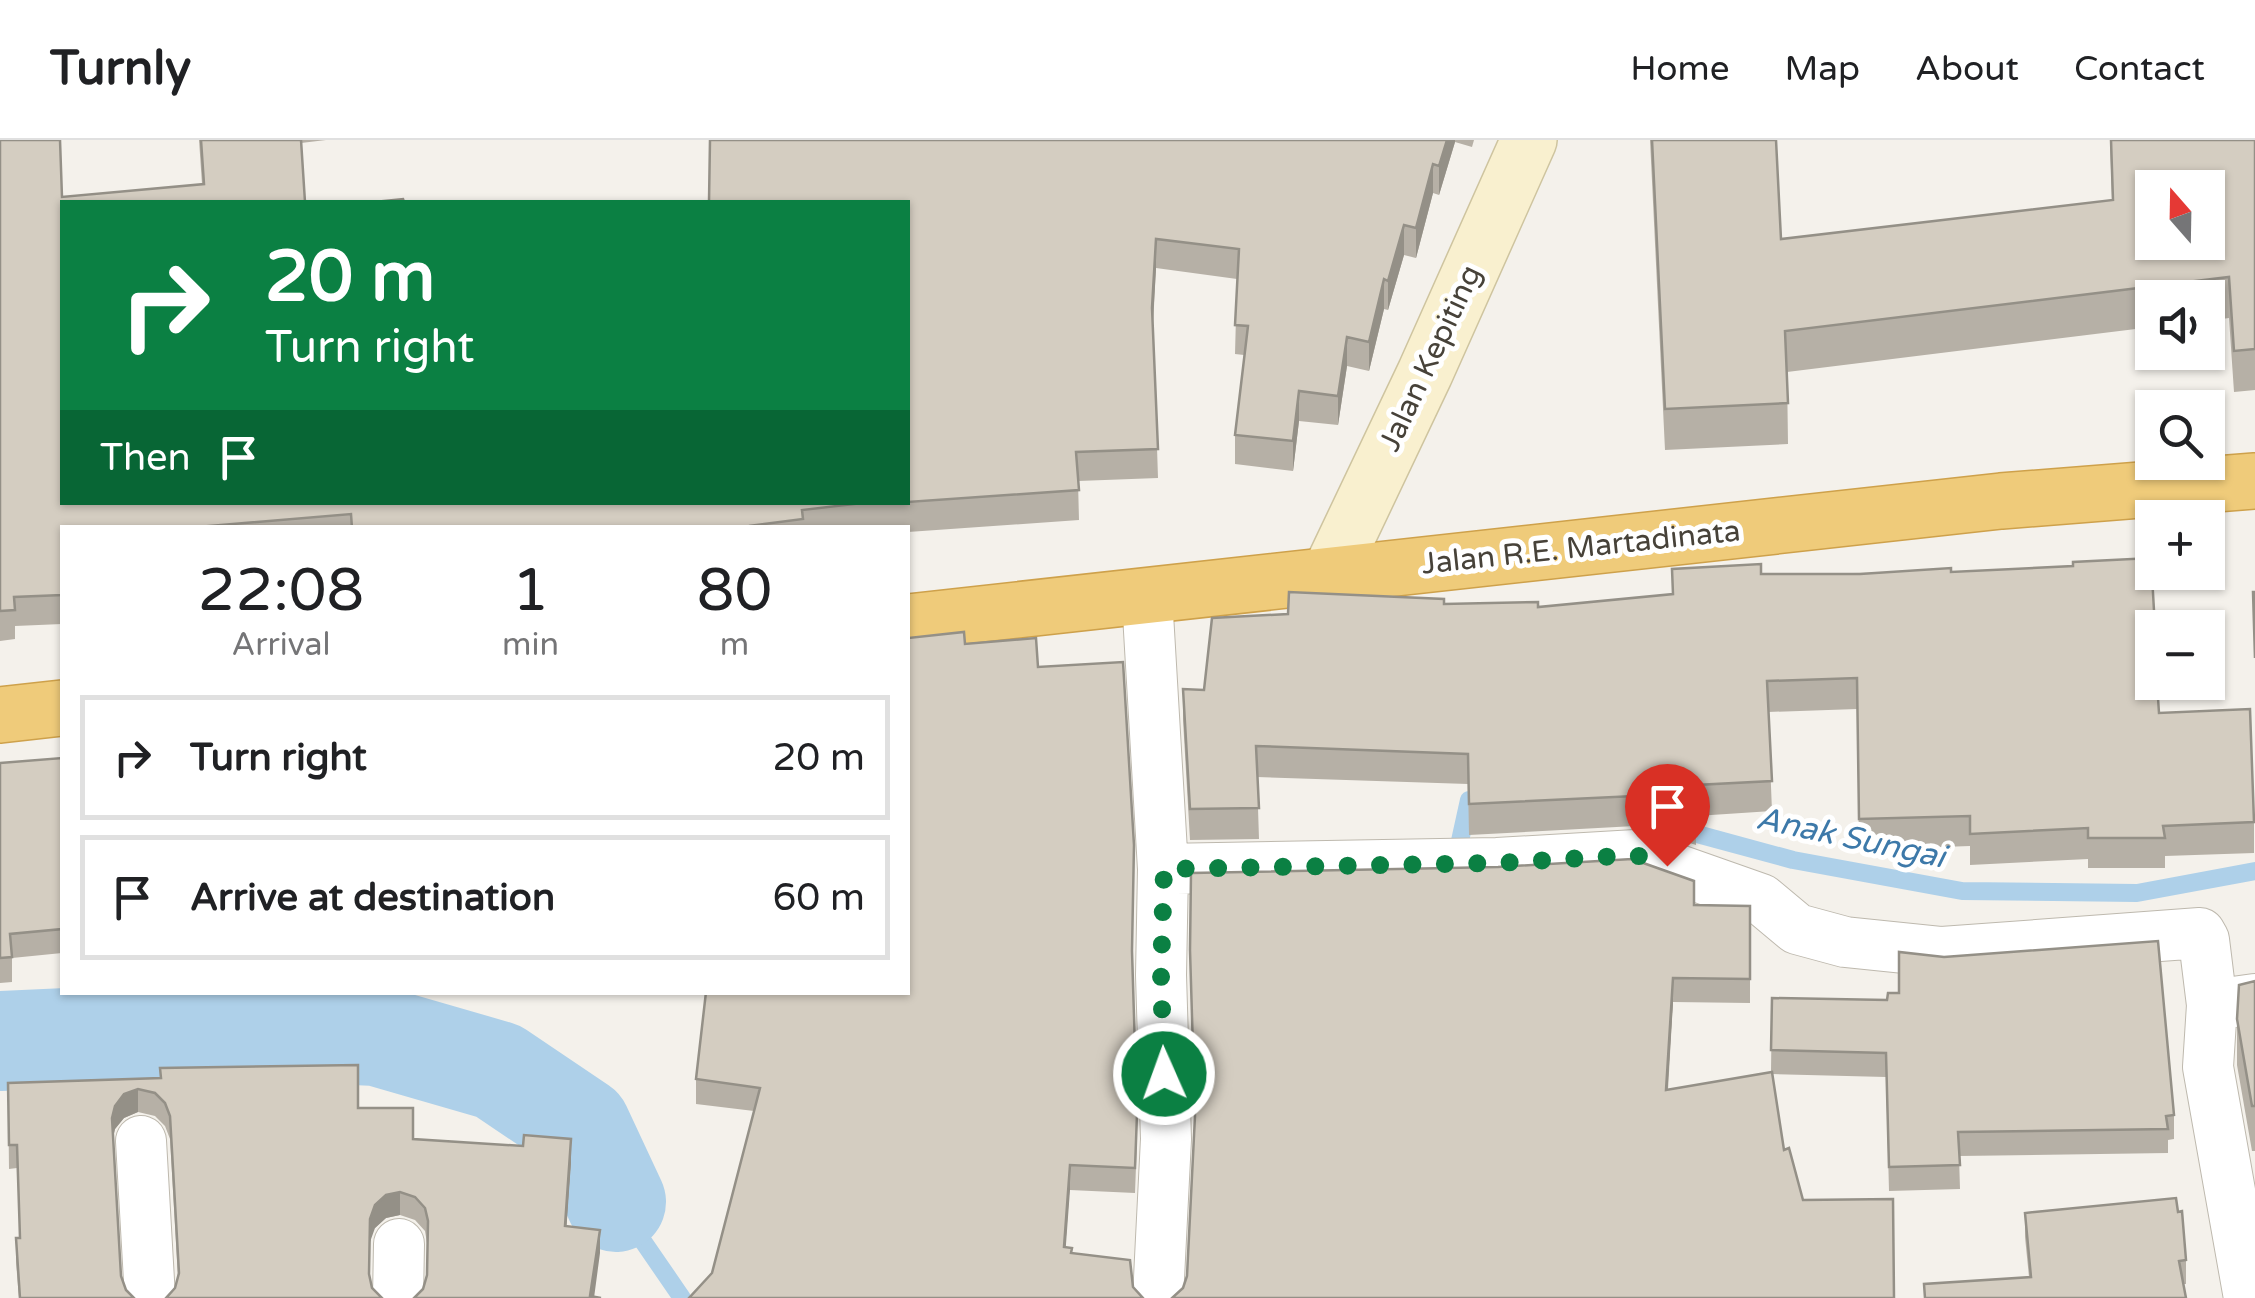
<!DOCTYPE html>
<html lang="en">
<head>
<meta charset="utf-8">
<style>
	body { margin:0; font-family:"Varela Round",sans-serif; background:#f2f2f2; color:#202124; height:100vh; display:flex; flex-direction:column; font-size:38px; white-space:nowrap }
	* { box-sizing:border-box; margin:0 }
	p { font-size:32px; color:#757577 }
	.icon { flex:none; width:55px; height:55px; fill:none; stroke:currentColor; stroke-width:2; stroke-linecap:round; stroke-linejoin:round }
	.map { position:relative; flex:1; overflow:hidden }
	.details { position:absolute; left:60px; top:385px; width:850px; height:470px; display:flex; flex-direction:column; background:#fff; border-radius:0px; box-shadow:0 2px 8px #0004 }
	.details>* { flex:none }
	.hud { position:absolute; left:60px; top:60px; width:850px; height:305px; border-radius:0px; box-shadow:0 2px 8px #0004; background:#0b8043; color:#fff; overflow:hidden }
	.needle { width:65px; rotate:340deg }
	.controls { position:absolute; left:2135px; top:30px; display:grid; gap:20px }
	.controls a { display:grid; place-items:center; width:90px; height:90px; border-radius:0px; background:#fff; box-shadow:0 2px 8px #0004; font-size:50px }
	.pin { position:absolute; display:grid; place-items:center; width:85px; height:85px; color:#fff; margin:-102px -42px; border-radius:50% 50% 50% 0; rotate:-45deg; box-shadow:0 0 10px #0007 }
	.pin .icon { rotate:45deg }
	.me { position:absolute; width:110px; margin:-55px; rotate:358deg; stroke-linejoin:round; filter:drop-shadow(0 0 8px #0008) }
	.turn { display:flex; align-items:center; gap:35px; height:210px; padding:0 40px; font-size:45px }
	.turn .icon { width:130px; height:130px; stroke-width:2.5 }
	.turn b { display:block; font-size:70px; line-height:85px }
	.then { display:flex; align-items:center; height:95px; padding:0 40px; background:#0003; gap:20px; font-size:38px }
	.eta { display:flex; justify-content:space-evenly; align-items:center; height:170px; text-align:center }
	.eta b { font-size:60px; font-weight:600; line-height:70px }
	ul { padding:0; list-style:none }
	li { display:flex; align-items:center; gap:30px; height:125px; margin:0 20px 15px; padding:0 20px; border:5px solid #e0e0e0; border-radius:0px }
	li div { flex:1 }
	li b { display:block; font-size:38px }
	li em { font-style:normal }
	header { display:flex; align-items:center; gap:60px; box-sizing:border-box; height:140px; padding:0 50px; background:#fff; border-bottom:2px solid #e0e0e0 }
	header strong { font-size:48px }
	nav { display:flex; gap:55px; margin-inline-start:auto; font-size:35px }
	.map>svg:first-child { display:block }
</style>
</head>
<body>
<header>
<strong>Turnly</strong>
<nav><a>Home</a><a>Map</a><a>About</a><a>Contact</a></nav>
</header>
<div class="map">
<svg width="2255" height="1158" viewBox="0 0 2255 1158">
	<rect width="100%" height="100%" fill="#f4f1eb"/>
	<g fill="none" stroke-linecap="round" stroke-linejoin="round">
		<path stroke="#aed0e9" stroke-width="18" d="M1675 688 1793 720 1962 751 2137 753 2255 731
			M1456 719 1469 660 1487 661
			M616 1062 682 1158"/>
		<path stroke="#aed0e9" stroke-width="100" d="M0 901 241 890 377 896 498 931 581 987 616 1062"/>
		<defs>
			<path id="street" d="M1147 457 1163 729 1161 835 1166 999 1158 1158
				M1163 729 1497 723 1636 715 1761 759 1797 789 1845 802 1942 812 2200 793 2204 800 2212 865 2255 859
				M2212 865 2208 927 2249 1158
				M141 1001 150 1158
				M398 1158 399 1104"/>
			<path id="secondary" d="M1329 435 1425 233 1529 0"/>
			<path id="highway" d="M908 482 2001 361 2255 341
				M0 575 62 568"/>
		</defs>
		<use href="#street" stroke="#beb9ae" stroke-width="52"/>
		<use href="#secondary" stroke="#cec49f" stroke-width="58"/>
		<use href="#highway" stroke="#cea14b" stroke-width="58"/>
		<use href="#street" stroke="#fff" stroke-width="50"/>
		<use href="#secondary" stroke="#f9f0cf" stroke-width="55"/>
		<use href="#highway" stroke="#efcb7a" stroke-width="55"/>
	</g>
	<path fill="#b6b0a6" d="M0 0 62 57 202 44 199 0H326L301 3 62 362H908V62L710 0H1474L1472 7 1455 2 1439 55 1433 53 1416 118 1404 115 1388 170 1384 169 1369 231 1347 226 1338 285 1299 281 1293 331 1235 324V295L1244 215 1235 214 1237 139 1156 128 1153 185 1158 338 1078 341 1079 380 908 392V388H62V484L15 486V499L0 501Z
		M1650 0H1776L1781 99 2112 60 2110 0H2255V250L2234 252 2229 178 2208 181V158H2152V187L1787 232 1788 304 1665 310Z
		M1672 429 1761 434 1951 432 2159 573 2254 682V713L2165 716V728H2088V719L1970 725V706L1859 710 1857 569 1768 572 1772 671 1696 676V705L1635 686 1469 695 1468 644 1257 637 1259 699 1190 700 1183 580V549L1204 550 1444 464 1538 467 1672 454Z
		M965 504 1038 527 1133 821 1137 999 1135 1053 1070 1050 712 1133 754 971 696 964V939Z
		M62 618V813L12 818V842L0 843V623Z
		M1694 765 1750 766V863L1673 862 1668 950 1771 932 1772 858 2174 975V999L2168 1000V1013L1959 1016 1960 1049 1889 1051 1886 937 1772 934 1784 1010 1803 1060 1172 1158Z
		M2255 841V1011H2252L2237 925V879Z
		M161 938 358 968 413 999 571 1022 566 1086 600 1113 423 1149 427 1135V1103L425 1091 415 1080 400 1075 386 1078 375 1088 175 1148 178 1138 170 999 165 986 155 976 138 972 124 978 115 989 113 997 121 1136 126 1150 134 1158H19L16 1122V1098H20L17 1028 9 1029 8 943Z
		M2025 1073 2186 1120V1144H2183L2186 1158H1924V1144L2029 1137 2025 1097Z"/>
	<path fill="#949087" d="M1447 0H1455V2L1439 55V26Z
		M1433 24V53L1416 118V88Z
		M1404 85V115L1388 170V141Z
		M1156 99V128L1152 197V168Z
		M1384 139V169L1369 231V202Z
		M1347 197V226L1338 285V256Z
		M1299 251V281L1293 331V301Z
		M1673 838V862L1666 975V950Z
		M138 949V972L124 978 115 989 112 1002V978L115 966 124 954Z
		M571 999V1022L565 1109V1086Z
		M1070 1025V1050L1064 1131V1107Z
		M400 1052V1075L386 1078 375 1088 370 1102V1079L375 1065 386 1055Z
		M600 1090V1113L594 1158H590Z"/>
	<path fill="#d4cdc1" stroke="#949087" stroke-width="2.5" fill-rule="evenodd" d="M0 0H60L62 57 204 44 201 0H301L305 62H62V362H871L802 370 803 379 749 386 716 388H352L351 374 186 388H62V455L14 457 15 470 0 471Z
		M710 0H1447L1439 26 1433 24 1416 88 1404 85 1388 141 1384 139 1369 202 1347 197 1338 256 1299 251 1293 301 1235 295 1248 186 1235 185 1239 109 1156 99 1152 168 1158 309 1076 312 1079 350 908 362V62H709Z
		M1652 0H1776L1781 99 2113 60 2111 0H2255V209L2234 211 2229 137 1785 191 1788 263 1665 269ZM2152 48H2208V102H2152Z
		M403 59 404 62H374Z
		M2151 418 2155 488H2152V542H2157L2159 573 2250 569 2254 682 2163 686 2165 698H2088V688L1970 694V676L1859 679 1857 538 1767 541 1772 641 1696 645V675L1635 656 1469 664 1468 614 1256 606 1259 668 1190 669 1183 549 1204 550 1212 478 1288 474 1289 452 1444 459V464L1538 462V467L1673 454 1672 429 1761 424V434H1860L1951 428V432L2073 426V422Z
		M2253 452H2255V518Z
		M964 492 965 504 1036 498 1038 527 1123 522 1134 705 1132 811 1137 974 1135 1028 1070 1025 1064 1107 1072 1108 1071 1113 1130 1120 1133 1147 1143 1158H689L712 1133 760 948 696 939 706 852H908V498Z
		M62 618V789L10 794 12 817 0 818V623Z
		M1632 719 1694 741V765L1750 766V839L1673 838 1666 950 1772 932 1784 1010 1789 1008 1803 1060 1893 1059 1894 1158H1172L1183 1148 1187 1136 1195 976 1190 810 1191 733 1498 727Z
		M2158 801 2174 975 2166 976 2168 989 1958 992 1960 1025 1889 1027 1886 913 1771 910 1772 858 1887 860 1888 853H1899V812L1944 817Z
		M2255 841V966H2252L2237 879 2239 845Z
		M358 925V968H413V999L523 1006 524 995 571 999 565 1086 600 1090 590 1156 601 1158H414L423 1149 427 1135 428 1081 425 1068 415 1057 400 1052 386 1055 375 1065 370 1079 369 1134 372 1148 382 1158H166L175 1148 179 1133 170 976 165 963 155 953 138 949 124 954 115 966 112 978 121 1136 126 1150 134 1158H20L16 1098H20L17 1005H9L8 943 161 938 160 928Z
		M2176 1058 2178 1072 2182 1071 2186 1120 2179 1121 2186 1158H1925L1924 1144 2031 1137 2025 1073Z"/>
	<g fill="none" stroke-linecap="round" stroke-linejoin="round">
		<path stroke="#0b8043" stroke-width="18" stroke-dasharray="0 32.4" d="M1164 934 1161 835 1164 729 1497 723 1636 715 1667 726"/>
	</g>
	<g text-anchor="middle" stroke-width="10" stroke-linejoin="round" paint-order="stroke">
		<g font-size="30" fill="#474239" stroke="#fff">
			<text transform="translate(1430 218) rotate(-65)" y="10">Jalan Kepiting</text>
			<text transform="translate(1581 407) rotate(-6)" y="10">Jalan R.E. Martadinata</text>
		</g>
		<g font-size="32" font-style="italic" fill="#3d79a9" stroke="#fff">
			<text transform="translate(1851 697) rotate(12)" y="11">Anak Sungai</text>
		</g>
	</g>
</svg>
<div class="controls">
<a><svg class="needle" viewBox="-14 -14 28 28"><path d="M0-13l5 13h-10z" fill="#e53935"/><path d="M0 13l5-13h-10z" fill="#757577"/></svg></a>
<a><svg class="icon" aria-label="sound" viewBox="0 0 24 24"><path d="M4 9h4l5-4v14l-5-4H4zM17 9q2 3 0 6"/></svg></a>
<a><svg class="icon" aria-label="search" viewBox="0 0 24 24"><circle cx="10" cy="10" r="6"/><path d="M15 15l6 6"/></svg></a>
<a>+</a>
<a>−</a>
</div>
<div class="pin" style="left:1667px;top:726px;background:#d93025"><svg class="icon" aria-label="arrive" viewBox="0 0 24 24"><path d="M6 21V4h12l-3 4 3 4H6"/></svg></div>
<svg class="me" style="left:1164px;top:934px" viewBox="-20 -20 40 40"><circle r="17" fill="#0b8043" stroke="#fff" stroke-width="3"/><path d="M0-11L8 9 0 5-8 9z" fill="#fff"/></svg>
<div class="hud">
<div class="turn"><svg class="icon" aria-label="right" viewBox="0 0 24 24"><path d="M7 20v-9h11M14 6l5 5-5 5"/></svg><div><b>20 m</b>Turn right</div></div>
<div class="then">Then<svg class="icon" aria-label="arrive" viewBox="0 0 24 24"><path d="M6 21V4h12l-3 4 3 4H6"/></svg></div>
</div>
<section class="details">
<div class="eta">
<div><b>22:08</b><p>Arrival</p></div>
<div><b>1</b><p>min</p></div>
<div><b>80</b><p>m</p></div>
</div>
<ul>
<li><svg class="icon" aria-label="right" viewBox="0 0 24 24"><path d="M7 20v-9h11M14 6l5 5-5 5"/></svg><div><b>Turn right</b></div><em>20 m</em></li>
<li><svg class="icon" aria-label="arrive" viewBox="0 0 24 24"><path d="M6 21V4h12l-3 4 3 4H6"/></svg><div><b>Arrive at destination</b></div><em>60 m</em></li>
</ul>
</section>
</div>
</body>
</html>
